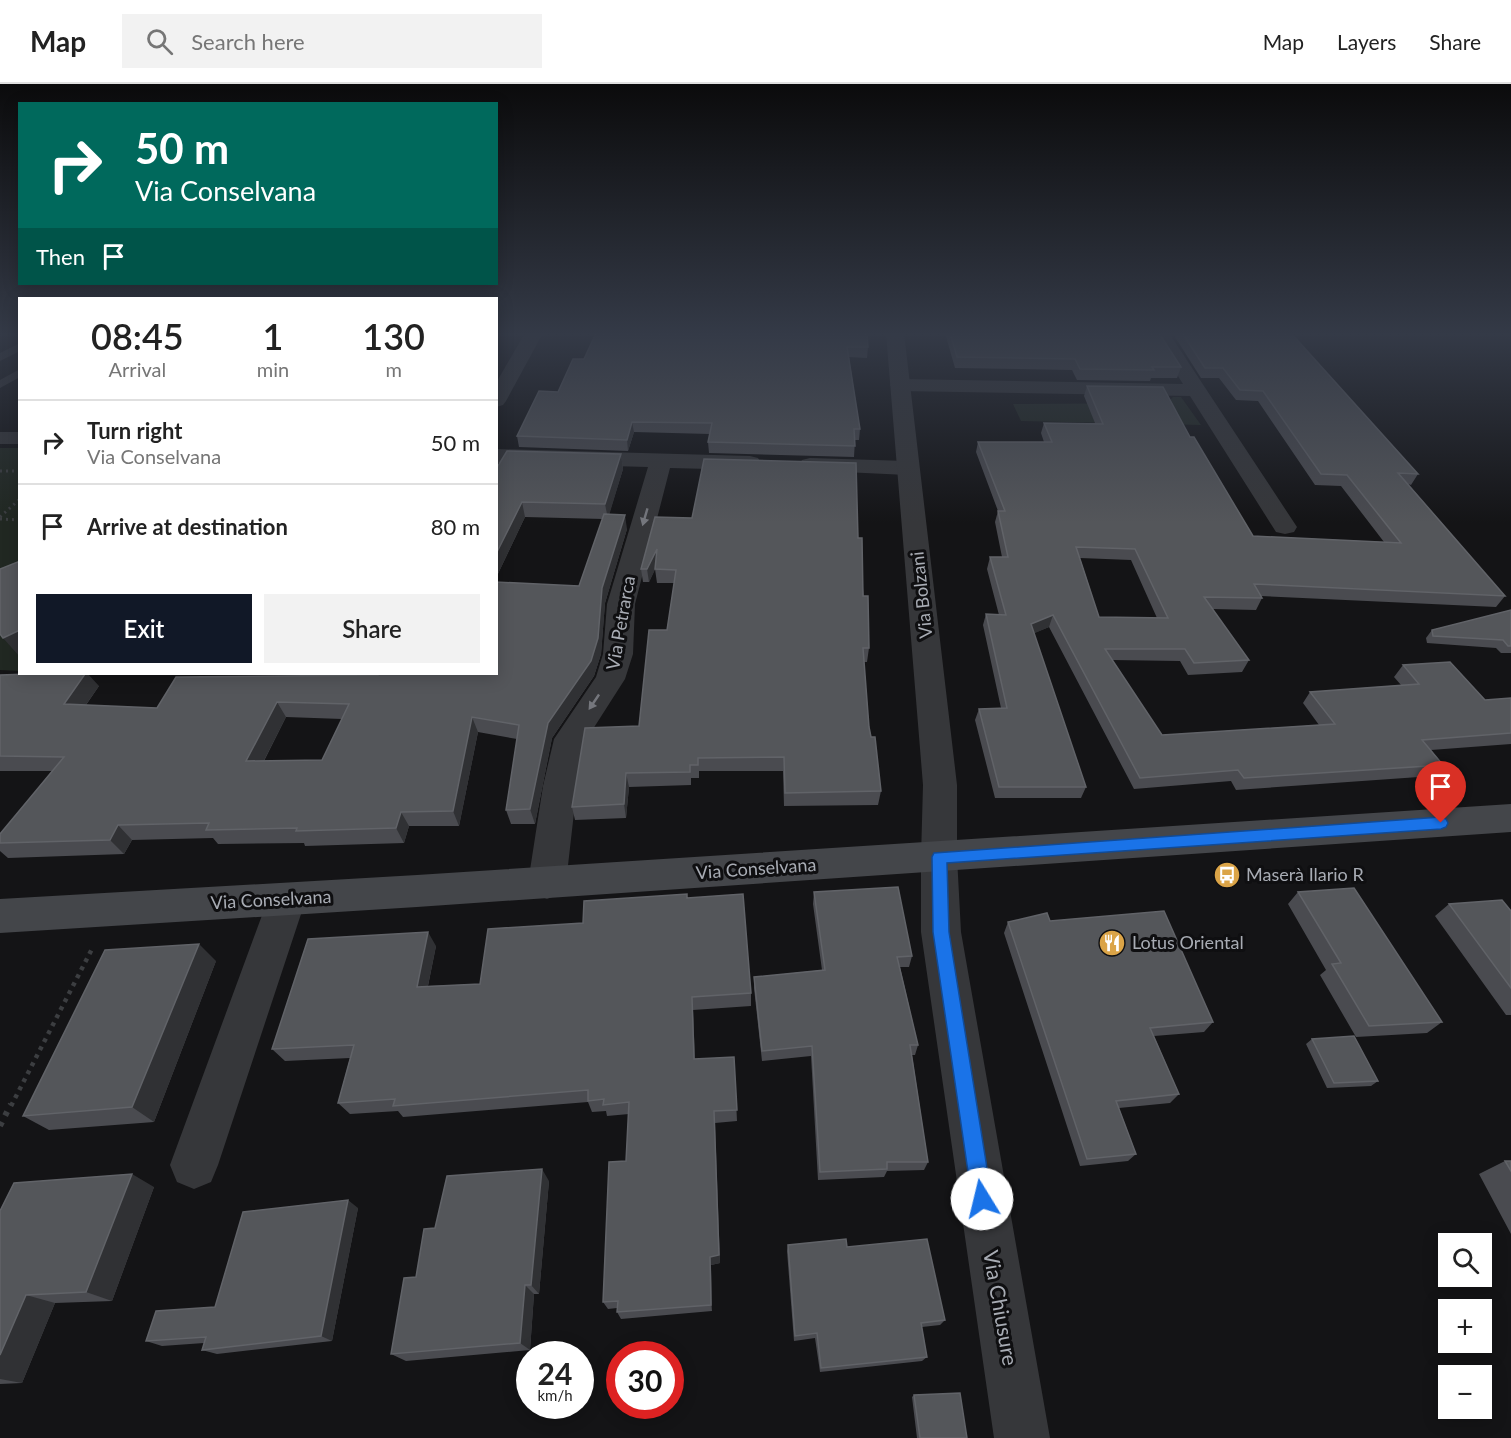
<!DOCTYPE html>
<html lang="en">
<head>
<meta charset="utf-8">
<style>
	body { margin:0; font-family:Lato,sans-serif; background:#f2f2f2; color:#222; height:100vh; display:flex; flex-direction:column; font-size:22px; white-space:nowrap }
	* { box-sizing:border-box; margin:0 }
	p { font-size:20px; color:#767676 }
	.icon { flex:none; width:33px; height:33px; fill:none; stroke:currentColor; stroke-width:2; stroke-linecap:round; stroke-linejoin:round }
	.map { position:relative; flex:1; overflow:hidden }
	.sheet { position:absolute; left:18px; top:213px; width:480px; height:378px; display:flex; flex-direction:column; background:#fff; border-radius:0px; box-shadow:0 3px 15px #0003 }
	.sheet>* { flex:none }
	.banner { position:absolute; left:18px; top:18px; width:480px; height:183px; border-radius:0px; box-shadow:0 3px 15px #0003; background:#00695c; color:#fff; overflow:hidden }
	.tools { position:absolute; left:1438px; top:1149px; display:grid; gap:12px }
	.tools a { display:grid; place-items:center; width:54px; height:54px; border-radius:0px; background:#fff; box-shadow:0 3px 15px #0003; font-size:30px }
	.speed { position:absolute; left:516px; top:1257px; display:flex; gap:12px; font-size:30px; font-weight:700; text-align:center }
	.speed>* { display:grid; place-content:center; width:78px; height:78px; border-radius:50%; background:#fff; box-shadow:0 3px 15px #0003; line-height:1 }
	.speed small { font-size:15px; font-weight:400 }
	.speed .limit { border:9px solid #d22; background:#fff; color:#111 }
	.pin { position:absolute; display:grid; place-items:center; width:51px; height:51px; color:#fff; margin:-62px -26px; border-radius:50% 50% 50% 0; rotate:-45deg; box-shadow:0 0 6px #0007 }
	.pin .icon { rotate:45deg }
	.me { position:absolute; width:66px; margin:-33px; rotate:351deg; stroke-linejoin:round; filter:drop-shadow(0 0 4px #0008) }
	.turn { display:flex; align-items:center; gap:21px; height:126px; padding:0 18px; font-size:27px }
	.turn .icon { width:78px; height:78px; stroke-width:2.5 }
	.turn b { display:block; font-size:42px; line-height:51px }
	.then { display:flex; align-items:center; height:57px; padding:0 18px; background:#0003; gap:12px; font-size:22px }
	.eta { display:flex; justify-content:space-evenly; align-items:center; height:102px; text-align:center }
	.eta b { font-size:36px; font-weight:600; line-height:42px }
	.action { display:flex; gap:12px; margin-top:auto; padding:12px 18px }
	.action a { flex:1; height:69px; border-radius:0px; background:#111827; color:#fff; font-size:24px; font-weight:600; line-height:69px; text-align:center }
	.action a+a { background:#f2f2f2; color:#222 }
	ul { padding:0; list-style:none }
	li { display:flex; align-items:center; gap:18px; height:84px; padding:0 18px; border-top:2px solid #e0e0e0 }
	li div { flex:1 }
	li b { display:block; font-size:22px }
	li em { font-style:normal }
	header { display:flex; align-items:center; gap:36px; box-sizing:border-box; height:84px; padding:0 30px; background:#fff; border-bottom:2px solid #e0e0e0 }
	header strong { font-size:28px }
	nav { display:flex; gap:33px; margin-inline-start:auto; font-size:21px }
	.search { width:420px; height:54px; background:#f2f2f2; display:flex; align-items:center; gap:15px; box-sizing:border-box; padding:0 21px; border-radius:0px; color:#767676; font-size:22px }
	.map>svg:first-child { display:block }
</style>
</head>
<body>
<header>
<strong>Map</strong>
<div class="search"><svg class="icon" aria-label="search" viewBox="0 0 24 24"><circle cx="10" cy="10" r="6"/><path d="M15 15l6 6"/></svg>Search here</div>
<nav><a>Map</a><a>Layers</a><a>Share</a></nav>
</header>
<div class="map">
<svg width="1511" height="1354" viewBox="0 0 1511 1354">
	<rect width="100%" height="100%" fill="#141416"/>
	<path fill="#212822" d="M1173 313H1181L1201 341 1021 337 1013 320 1167 319Z
		M0 364H19V587L0 586Z"/>
	<g fill="none" stroke-linecap="round" stroke-linejoin="round">
		<path stroke="#3c3e41" stroke-width="3" stroke-dasharray="2 4" stroke-linecap="butt" d="M0 387H20
			M0 433 20 415
			M0 435 20 436"/>
		<path stroke="#3c3e41" stroke-width="4.5" stroke-dasharray="4 5" stroke-linecap="butt" d="M11 1022 93 863"/>
		<path stroke="#3c3e41" stroke-width="6" stroke-dasharray="4.5 7" stroke-linecap="butt" d="M0 1042 11 1020"/>
		<path fill="#36373a" fill-rule="evenodd" d="M20 259V267L0 277V269Z
			M20 285V293L0 304V296Z"/>
		<path fill="#36373a" fill-rule="evenodd" d="M525 249H543L506 317 503 321 496 323V299Z
			M1151 249H1169L1297 443 1294 448 1285 450 1276 448 1190 312 900 307 893 305 890 301 893 297 900 295 1183 300Z
			M0 348H20V360H0Z
			M496 365 750 372 758 374 761 379 758 384 750 386 670 384 635 520 633 570 625 595 586 656 577 702 566 799 560 810 547 815 534 810 528 799 543 702 554 655 596 593 603 570 607 520 648 383 496 379Z
			M810 374 907 377 915 379 918 384 915 389 907 391 802 386 799 381 802 376Z
			M939 758 952 762 957 773 961 848 1050 1354H994L921 848V773L926 762Z
			M287 799 300 804 306 815 218 1081 211 1098 194 1105 177 1098 170 1081 268 815 274 804Z"/>
		<path fill="#36373a" fill-rule="evenodd" d="M886 249H904L957 701V773L952 784 939 788 926 784 921 773 923 701Z"/>
		<path fill="#44464a" fill-rule="evenodd" d="M1511 720V748L417 823 0 849V815L417 791Z"/>
	</g>
	<path fill="#4a4b50" fill-rule="evenodd" d="M596 249 868 263 867 274 849 273 860 345 859 356H855L854 373 709 369 708 358 710 350 634 348 628 367 519 363 517 352 558 308 584 275Z
		M945 249H1159L1181 283 1177 294H1151L1150 297 1077 296 1072 286 955 284Z
		M1176 249H1291L1418 390 1411 401 1408 400 1505 512 1496 523 1261 512 1262 514 1256 526 1212 525 1249 576 1242 588 1188 591 1180 577 1112 576 1162 651 1319 641 1303 619 1310 608 1401 601 1394 593 1403 581 1485 616 1511 614V660L1431 666 1443 681 1433 692 1236 706 1231 697 1134 705 1049 543 1034 549 1086 703 1081 714H995L975 636 979 625 1001 624 983 541 986 530 999 531 987 485 990 473H1002L995 438 998 427 976 368 978 358H1044L1041 349 1044 339H1095L1084 312 1087 302 1190 353 1253 452 1384 458 1341 402 1315 401 1258 317 1236 316 1219 294H1201L1175 253ZM1080 474 1131 476 1157 534 1099 533Z
		M621 370 623 385 609 430 627 445 605 519 601 570 594 592 552 654 535 740H511L506 726 517 655 478 648 459 742H409L404 759 305 762 304 759 218 760 213 754 132 756 124 770 8 774 0 767V750L52 687H0V591L99 602 86 621 157 624 378 591 579 502 603 435 525 433 496 494V385ZM286 633 342 635 322 676 264 677Z
		M858 454 869 564 867 578H864L869 643 881 707 878 721 784 722 783 687H699V694H691V701L629 703 626 734 575 736 572 723 639 642 667 546 674 499H657L655 485 649 498H643L641 485Z
		M1511 526V569H1501L1496 564 1427 559 1426 554 1432 546Z
		M814 808 912 872 909 883H900L918 961 915 971H912L928 1078 924 1086 887 1087 884 1093 818 1096 811 972 762 977 754 904V893L822 886 813 820Z
		M1298 808 1442 938 1427 949 1356 953 1320 891 1326 886 1288 820Z
		M688 814 751 909V922L693 926 695 975 734 973 737 1037 715 1039 720 1179 711 1181 712 1227 621 1235 617 1228V1224L608 1225 603 1218 626 1077 629 1030 607 1032 606 1027 592 1028 588 1018 403 1033 398 1027 350 1030 338 1019 350 974 285 977 272 965 436 862 428 902 480 900 583 839Z
		M1449 820 1511 827V931H1506L1435 832Z
		M1050 837 1213 938 1204 948 1154 952 1179 1010 1170 1019 1119 1024 1136 1070 1128 1077 1080 1082 1004 849 1008 838Z
		M216 877 154 1038 49 1046 23 1032Z
		M1312 955 1378 997 1371 1002 1327 1004 1306 960Z
		M1505 1077H1511V1150L1479 1090Z
		M549 1097 539 1210H534L530 1266 406 1277 391 1270 435 1144Z
		M154 1103 112 1217 55 1219 22 1299 0 1300V1127Z
		M358 1124 332 1257 217 1270 202 1266 204 1259 162 1262 146 1257 215 1223Z
		M788 1161 847 1163 945 1236 940 1241 922 1243 927 1273 922 1277 820 1288 815 1254 794 1257 787 1167Z
		M914 1311 967 1354H917L912 1313Z"/>
	<path fill="#303134" d="M632 338 634 348 628 367 627 356Z
		M621 370 623 385 608 435 605 420Z
		M522 418 525 433 496 494V470Z
		M625 431 627 445 605 519 601 570 594 592 552 654 535 740 530 725 548 639 602 504Z
		M657 465 659 478 649 498 647 485Z
		M1053 531 1049 543 1028 552 1031 540Z
		M20 546V573L3 554Z
		M85 590H88L99 602 76 635 64 620Z
		M277 618 286 633 256 692 246 677Z
		M472 633 478 648 459 742 453 727Z
		M626 689 629 703 626 734 624 720Z
		M401 728 409 742 404 759 396 744Z
		M118 741 132 756 124 770 110 756Z
		M428 848 436 862 425 916 417 903Z
		M199 860 216 877 154 1038 132 1023Z
		M692 913 693 926 695 987 694 975Z
		M714 1027 720 1179 711 1181 712 1227 711 1221 710 1173Z
		M542 1085 549 1097 539 1210 531 1201Z
		M132 1090 154 1103 112 1217 86 1208Z
		M348 1116 358 1124 332 1257 321 1252Z
		M525 1201 534 1210 530 1266 520 1259Z
		M26 1211 55 1219 22 1299 0 1295V1271Z"/>
	<path fill="#54565a" stroke="#616368" stroke-width="1.5" fill-rule="evenodd" d="M596 249H867L868 263H847L860 345H854L855 362 708 358 712 339 632 338 627 356 517 352 539 307 558 308 573 275H584Z
		M950 249H1159L1181 283H1152L1154 286 1080 285 1075 275 957 273Z
		M1182 249H1291L1418 390 1398 389 1505 512 1254 500 1262 514 1204 513 1249 576 1194 579 1185 565H1105L1162 651 1335 640 1310 608 1419 600 1403 581 1450 578 1485 616 1511 614V649L1422 656 1443 681 1244 694 1238 686 1140 694 1053 531 1031 540 1086 703H999L979 625 1007 624 986 530 1006 531 990 473H1008L998 427H1005L978 358H1052L1044 339 1103 340 1087 302 1163 303 1190 353H1194L1253 452 1401 459 1347 391 1321 390 1263 307 1240 306 1223 284H1205ZM1076 463 1135 465 1168 534 1099 533Z
		M507 367 621 370 605 420 522 418 496 470V385Z
		M704 375 856 379 858 454H862L863 512H868L869 564H863L869 643 871 653H875L881 707 785 709 784 673 698 674V681H690V688L626 689 624 720 572 723 585 644 639 642 649 546H667L676 486 655 485 657 465 647 485H641L655 433 692 434Z
		M604 430 625 431 602 504 598 554 591 577 548 639 530 725 506 726 519 641 472 633 453 727 401 728 396 744 296 747 297 744 206 746 209 739 118 741 110 756 0 759V750L64 673 0 672V591L29 590H85L64 620 157 624 176 593 378 591 379 590H496V498L579 502ZM277 618 349 620 322 676 246 677Z
		M20 477V546L3 554 0 550V485Z
		M1511 526V562H1508L1503 556 1433 552 1432 546Z
		M898 803 912 872 897 873 918 961H910L928 1078H887V1085L820 1088 812 962 762 967 754 893 825 886 814 808Z
		M1354 804 1442 938 1369 942 1332 880 1341 879 1298 808Z
		M687 810V814L743 810 751 909 692 913 694 975 734 973 737 1026 714 1027 719 1171 710 1173 711 1221 617 1228 618 1217 603 1218 609 1078 626 1077 629 1018 603 1021 604 1015 588 1017V1006L393 1022 395 1015 338 1019 354 961 272 965 308 855 428 848 417 903 480 900 488 845 583 839 584 817Z
		M1502 816 1511 827V904L1449 820Z
		M1164 827 1213 938 1150 944 1179 1010 1116 1017 1136 1070 1087 1075 1008 838 1047 829 1050 837Z
		M199 860 132 1023 23 1032 105 866Z
		M1354 952 1378 997 1334 999 1312 955Z
		M1505 1077H1511V1087Z
		M542 1085 531 1201H525L520 1259 391 1270 404 1194 416 1193 424 1145 435 1144 447 1092Z
		M132 1090 86 1208 26 1211 0 1271V1127L14 1099Z
		M348 1116 321 1252 202 1266 206 1253 146 1257 156 1227 215 1223 243 1128Z
		M846 1155 847 1163 927 1155 945 1236 921 1239 927 1273 821 1284 817 1249 795 1252 788 1161Z
		M960 1309 967 1354H920L914 1311Z"/>
	<defs><path id="oneway-solid" d="M-6-.8H1V-3.2L6.5 0L1 3.2V.8H-6Z" transform="scale(1.5)"/></defs>
	<g fill="#75777d">
		<use href="#oneway-solid" transform="translate(645 433) rotate(106)"/>
		<use href="#oneway-solid" transform="translate(594 618) rotate(124)"/>
	</g>
	<linearGradient id="sky" x2="0" y2="1"><stop stop-color="#0b0b0c"/><stop offset="0.57" stop-color="#343a47"/><stop offset="1" stop-color="#343a47" stop-opacity="0"/></linearGradient>
	<rect width="1511" height="439" fill="url(#sky)"/>
	<path fill="#1a73e8" stroke="#114b97" stroke-width="1.5" d="M1441 733 1446 735 1448 739 1446 743 1441 745 947 779 949 848 992 1115 989 1122 982 1125 975 1122 972 1115 933 848 932 773 934 769Z"/>
	<defs>
		<symbol id="bus-disc" viewBox="-11 -11 22 22"><circle r="9.5" fill="#dba447" stroke="#0f0f11"/><path d="M-5-6H5V4H4V6H2V4H-2V6H-4V4H-5ZM-3.5-4V0h7V-4ZM-3.5 1.2v1.5H-2V1.2ZM2 1.2v1.5H3.5V1.2Z" fill="#fff"/></symbol>
		<symbol id="restaurant-disc" viewBox="-11 -11 22 22"><circle r="9.5" fill="#dba447" stroke="#0f0f11"/><path d="M-5-6h1v4h1v-4h1v4h1v-4h1v5L-1.5 .5V6h-2V.5L-5-1ZM5-6V6H3V1.5H1.5Q1.5-4 5-6Z" fill="#fff"/></symbol>
	</defs>
	<g fill-rule="evenodd">
		<use href="#bus-disc" x="1212" y="776" width="30" height="30"/>
		<use href="#restaurant-disc" x="1097" y="844" width="30" height="30"/>
	</g>
	<g text-anchor="middle" stroke-width="6" stroke-linejoin="round" paint-order="stroke">
		<g font-size="18" fill="#a8acb4" stroke="#0f0f11">
			<text transform="translate(922 511) rotate(-96)" y="6">Via Bolzani</text>
			<text transform="translate(621 539) rotate(-80)" y="6">Via Petrarca</text>
			<text transform="translate(756 785) rotate(-4)" y="6">Via Conselvana</text>
			<text transform="translate(271 816) rotate(-3)" y="6">Via Conselvana</text>
		</g>
		<g font-size="18" fill="#a8acb4" stroke="#0f0f11" text-anchor="start">
			<text x="1246" y="797">Maserà Ilario R</text>
			<text x="1132" y="865">Lotus Oriental</text>
		</g>
		<g font-size="21" fill="#a8acb4" stroke="#0f0f11">
			<text transform="translate(1000 1224) rotate(80)" y="7">Via Chiusure</text>
		</g>
	</g>
</svg>
<div class="tools">
<a><svg class="icon" aria-label="search" viewBox="0 0 24 24"><circle cx="10" cy="10" r="6"/><path d="M15 15l6 6"/></svg></a>
<a>+</a>
<a>−</a>
</div>
<div class="speed"><div>24<small>km/h</small></div><div class="limit">30</div></div>
<div class="pin" style="left:1441px;top:739px;background:#d93025"><svg class="icon" aria-label="arrive" viewBox="0 0 24 24"><path d="M6 21V4h12l-3 4 3 4H6"/></svg></div>
<svg class="me" style="left:982px;top:1115px" viewBox="-20 -20 40 40"><circle r="19" fill="#fff"/><path d="M0-13L10 11 0 6-10 11z" fill="#1a73e8"/></svg>
<div class="banner">
<div class="turn"><svg class="icon" aria-label="right" viewBox="0 0 24 24"><path d="M7 20v-9h11M14 6l5 5-5 5"/></svg><div><b>50 m</b>Via Conselvana</div></div>
<div class="then">Then<svg class="icon" aria-label="arrive" viewBox="0 0 24 24"><path d="M6 21V4h12l-3 4 3 4H6"/></svg></div>
</div>
<section class="sheet">
<div class="eta">
<div><b>08:45</b><p>Arrival</p></div>
<div><b>1</b><p>min</p></div>
<div><b>130</b><p>m</p></div>
</div>
<ul>
<li><svg class="icon" aria-label="right" viewBox="0 0 24 24"><path d="M7 20v-9h11M14 6l5 5-5 5"/></svg><div><b>Turn right</b><p>Via Conselvana</p></div><em>50 m</em></li>
<li><svg class="icon" aria-label="arrive" viewBox="0 0 24 24"><path d="M6 21V4h12l-3 4 3 4H6"/></svg><div><b>Arrive at destination</b></div><em>80 m</em></li>
</ul>
<div class="action"><a>Exit</a><a>Share</a></div>
</section>
</div>
</body>
</html>
